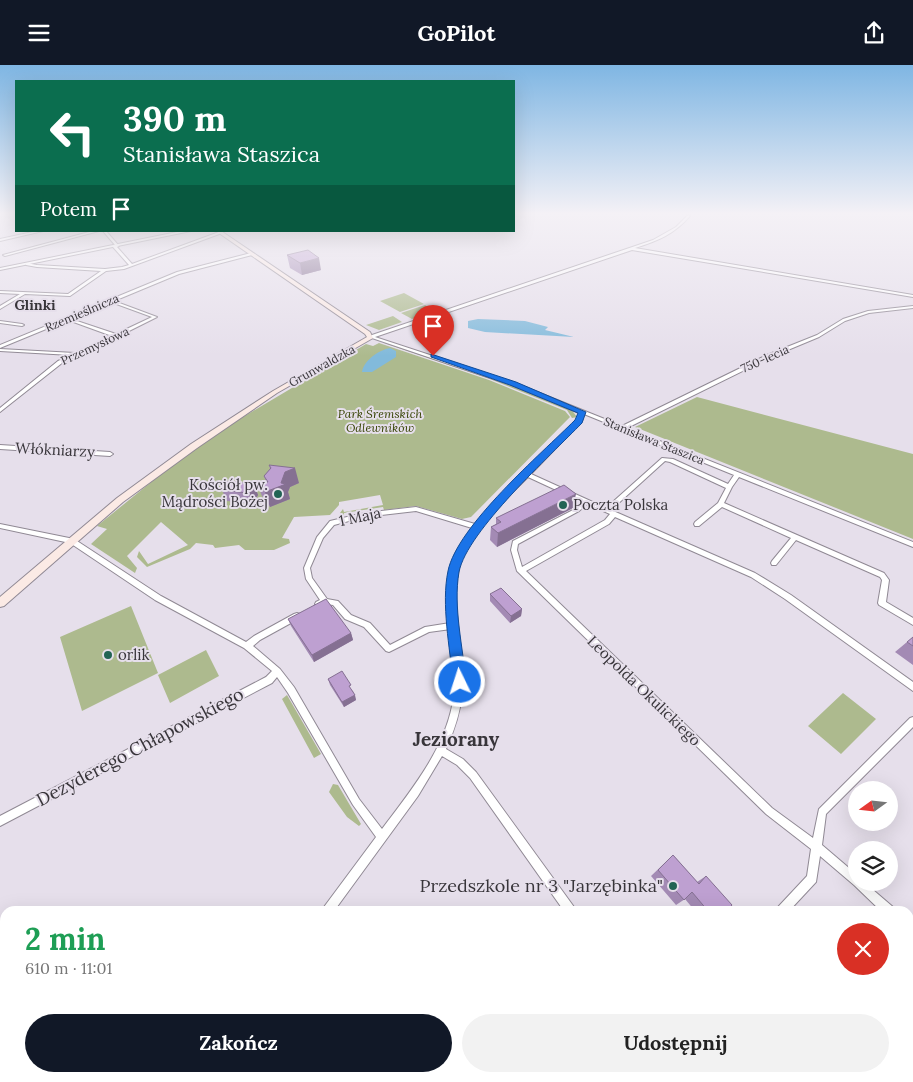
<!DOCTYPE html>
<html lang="pl">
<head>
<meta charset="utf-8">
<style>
	body { margin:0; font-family:Lora,serif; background:#f2f2f2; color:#222; height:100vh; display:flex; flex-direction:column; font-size:19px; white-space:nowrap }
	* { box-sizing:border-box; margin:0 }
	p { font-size:16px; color:#767676 }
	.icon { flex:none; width:28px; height:28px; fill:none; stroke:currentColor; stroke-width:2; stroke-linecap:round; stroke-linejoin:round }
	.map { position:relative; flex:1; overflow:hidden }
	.sheet { position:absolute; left:0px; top:841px; width:914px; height:176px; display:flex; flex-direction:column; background:#fff; border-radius:15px 15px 0 0; box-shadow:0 5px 20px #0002 }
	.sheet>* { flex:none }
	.top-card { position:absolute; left:15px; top:15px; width:500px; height:152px; border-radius:0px; box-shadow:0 5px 20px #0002; background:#0b6e4f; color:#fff; overflow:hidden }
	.needle { width:32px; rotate:255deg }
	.tools { position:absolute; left:848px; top:716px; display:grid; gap:10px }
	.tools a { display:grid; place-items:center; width:50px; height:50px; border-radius:50%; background:#fff; box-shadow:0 5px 20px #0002; font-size:25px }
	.pin { position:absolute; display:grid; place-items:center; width:42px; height:42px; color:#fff; margin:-51px -21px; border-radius:50% 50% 50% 0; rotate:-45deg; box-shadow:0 0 5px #0007 }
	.pin .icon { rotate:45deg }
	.me { position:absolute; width:55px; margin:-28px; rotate:356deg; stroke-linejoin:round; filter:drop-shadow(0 0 4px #0008) }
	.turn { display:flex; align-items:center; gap:18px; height:105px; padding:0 25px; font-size:22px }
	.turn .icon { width:65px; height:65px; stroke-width:2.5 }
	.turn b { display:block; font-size:35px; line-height:42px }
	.then { display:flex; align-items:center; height:48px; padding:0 25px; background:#0003; gap:10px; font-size:19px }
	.round { display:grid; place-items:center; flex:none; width:52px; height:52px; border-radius:26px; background:#f2f2f2 }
	.headline { display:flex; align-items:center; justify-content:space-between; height:85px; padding:0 25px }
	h1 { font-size:30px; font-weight:800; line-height:38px; color:#1e9e55 }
	.button { display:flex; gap:10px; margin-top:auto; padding:10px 25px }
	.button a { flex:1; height:58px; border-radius:30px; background:#111827; color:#fff; font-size:20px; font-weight:800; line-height:58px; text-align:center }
	.button a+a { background:#f2f2f2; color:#222 }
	header { display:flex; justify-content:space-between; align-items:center; height:65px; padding:0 25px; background:#111827; color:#fff; font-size:22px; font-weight:800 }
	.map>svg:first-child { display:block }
</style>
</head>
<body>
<header><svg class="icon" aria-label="menu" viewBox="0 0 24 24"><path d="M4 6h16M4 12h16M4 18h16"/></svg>GoPilot<svg class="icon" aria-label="share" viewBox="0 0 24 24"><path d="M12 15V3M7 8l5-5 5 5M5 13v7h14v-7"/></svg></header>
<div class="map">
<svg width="913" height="1017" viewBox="0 0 913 1017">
	<rect width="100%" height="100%" fill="#e6dfeb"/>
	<path fill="#adba8e" d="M404 228 424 239 400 247 380 236Z
		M425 240 436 246 412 254 401 248Z
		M393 251 402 257 379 265 366 260Z
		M386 277 465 303 571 344 577 352 572 353 567 345 490 314 384 278Z
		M379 278 489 315 565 346 570 352 471 452 462 454 416 441 384 445 383 442 344 448V450L340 448 343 444 344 447 383 440 380 430 339 437V440L330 450 294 452 282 473 289 474 290 478 274 485H245L239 480 215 483 213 480 196 478 190 484 147 502 137 492 139 486 148 499 188 480 161 457 127 491 137 503 135 508 91 479 107 464 97 461 171 401 238 355 366 279 373 281Z
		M697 332 913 389V474L635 362Z
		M131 541 158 608 82 646 60 572Z
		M206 585 219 611 170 638 158 610Z
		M843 628 876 654 841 689 808 661Z
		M287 630 321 689 314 693 282 634Z
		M333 719 338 720 361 759 359 761 347 752 329 727Z"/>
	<path fill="#82badb" d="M478 254 525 256 548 262 545 265 574 272 485 267 468 263V256Z
		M390 283 396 286V292L372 307H362C364 295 379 285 390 283Z"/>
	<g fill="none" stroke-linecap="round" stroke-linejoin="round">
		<defs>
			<path id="minor" d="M688 150 690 151C674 169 658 176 635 183L913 230V232L632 185 375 272 515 318 622 361 767 290 817 270 843 254 868 246 913 241V243L869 248 845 256 819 272 771 292 627 363 913 477V482L739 412 732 422 724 438 884 508 889 515 886 537 913 553V560L879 540 878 538 882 515 880 512 796 475 776 500H772L771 498 772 496 791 473 722 442 699 461H695L694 459 695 457 718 438 726 423 670 397 665 396 611 445 755 508 791 530 913 617V626L785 534 751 512 615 452 609 459 526 506 772 743 813 773 819 744 910 653 913 652V662L826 749 822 780 856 809V818H865L893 842 894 846H881L854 820 820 791 816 817 789 846H777L778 842 807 811 811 784 766 749 517 506 511 485 513 476 575 444 582 437 528 412C508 432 476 460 465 485 444 531 467 581 462 629 460 649 454 666 446 684L463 694 476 707 574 842 575 846H564L470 713 457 700 442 691 418 731 334 846H323L324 842 376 772 353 740 288 628 277 612 272 618 0 761V751L266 612 272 606 244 583 155 535 70 478 0 463V459L74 474 161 531 246 577 254 571 294 549 297 548 300 549 301 551 300 553 260 575 253 581 280 604 294 622 359 734 382 764C412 724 448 681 454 629 457 608 453 585 451 564L429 567 389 587 386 586 364 562 345 554 333 540 326 539 319 542 316 541 315 539 316 537 320 535 306 514 304 503 317 472 330 456 364 448 416 442 475 459 578 355 579 348 511 320 369 272 372 270 653 175 676 162ZM584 349 734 410 728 419 673 394 662 393 606 443 531 409 582 356ZM587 439 610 449 605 455 522 502 517 485 518 479 579 446ZM416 446 472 463C468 470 463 476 459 483 448 506 448 533 450 558L425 562 390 580 370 558 351 550 338 536 327 534 312 513 310 503 323 473 334 460 364 452Z
				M37 166H43L0 176V174Z
				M93 166H99L5 191 3 190Z
				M103 166H106L119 181 117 182 132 199 219 167 222 168 124 204 106 206 70 231 25 229 0 244V241L20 229 0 228V226L68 229 101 206 37 202 26 200V198L37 200 105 204 122 202 129 200 113 182V180H115Z
				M251 188 252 190 179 209 114 236 157 252 119 271 118 272H116L62 298 0 347V343L58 296 71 290 0 286V284L75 288 112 271 68 255 0 283V280L177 207ZM111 237 152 252 116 269 71 254Z
				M0 256 22 259 24 260 22 261 0 258Z
				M0 380 110 387 113 389 110 391 0 384Z
				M909 860 913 861V874L909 872Z
				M199 1012H212L210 1017H197Z
				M453 1012H468L466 1017H451Z
				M683 1012H696L698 1017H685Z"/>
			<path id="tertiary" d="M182 166H191L0 205V203Z"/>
			<path id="secondary" d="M216 166H221L370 267 373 273 277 328 197 383 123 437 4 541 0 542V532L117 433 191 379 273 326 367 272 365 269Z"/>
		</defs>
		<use href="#minor" stroke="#908994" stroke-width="2"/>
		<use href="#tertiary" stroke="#908994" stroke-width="2"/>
		<use href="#secondary" stroke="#908994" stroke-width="2"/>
		<use href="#minor" fill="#fff" fill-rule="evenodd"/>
		<use href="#tertiary" fill="#fff" fill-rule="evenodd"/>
		<use href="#secondary" fill="#fbeae5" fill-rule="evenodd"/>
	</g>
	<path fill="#a38ab4" d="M287 190 321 205 302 210 290 203Z
		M269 400 299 418 290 422 288 427 290 434 270 442 262 431 256 416 266 417 264 411 270 404Z
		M254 419 258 430 253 439 227 436 222 425Z
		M573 443 497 482 490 475 491 462 496 459V453Z
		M490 529 522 544 521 551 510 558 490 536Z
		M288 554 351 568 353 575 314 597 291 561Z
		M913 572V600L895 587Z
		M328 614 353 626 356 635 344 642 330 620Z
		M673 790 697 817 706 811 727 846H695L685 834 676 840 651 811Z"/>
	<path fill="#857092" d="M319 193 321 205 302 210 300 198Z
		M295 403 299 418 290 422 288 427 290 434 270 442 265 427 281 418 285 407Z
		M254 419 258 430 253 439 248 428Z
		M576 429 573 443 497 482 498 468Z
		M522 544 521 551 510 558 511 551Z
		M351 568 353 575 314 597 312 590Z
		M355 630 356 635 344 642 342 637Z"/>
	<path fill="#bea0d1" stroke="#857092" d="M308 185 319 193 300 198 287 190Z
		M269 400 295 403 285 407 281 418 286 419 265 427 256 416 268 417 264 411 271 403Z
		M228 416 254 419 248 428 222 425Z
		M564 420 576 429 498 468 491 462 501 457 496 453Z
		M501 523 522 544 511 551 490 529Z
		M326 534 351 568 312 590 288 554Z
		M913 572V581L907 577Z
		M342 606 351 620 349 621 355 630 342 637 328 614Z
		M673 790 699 819 706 811 732 840 727 846H708L692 827 684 835 658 805Z"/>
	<linearGradient id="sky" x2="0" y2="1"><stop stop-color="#7fb6e3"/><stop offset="0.51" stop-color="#f4f1f6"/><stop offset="1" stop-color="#f4f1f6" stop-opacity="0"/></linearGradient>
	<rect width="913" height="291" fill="url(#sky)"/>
	<path fill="#1a73e8" stroke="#114b97" d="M431 289 516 317 586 347 582 358C551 390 467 466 459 507 453 542 463 582 466 617L464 621 460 623 455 621 453 617C450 583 441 539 448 506 457 461 541 389 575 355L578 348 510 320 431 292Z"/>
	<g fill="#226454" stroke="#e6dfeb" stroke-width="2">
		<circle cx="278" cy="429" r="5"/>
		<circle cx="563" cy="440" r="5"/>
		<circle cx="108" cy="590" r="5"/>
		<circle cx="673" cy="821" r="5"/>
	</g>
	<g text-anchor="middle" stroke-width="4" stroke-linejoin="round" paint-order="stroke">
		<g font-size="12" fill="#38353a" stroke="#e6dfeb">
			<text transform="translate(82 248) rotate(-23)" y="4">Rzemieślnicza</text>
			<text transform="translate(95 281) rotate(-25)" y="4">Przemysłowa</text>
			<text transform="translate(765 294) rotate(-24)" y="4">750-lecia</text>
			<text transform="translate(322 301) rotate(-29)" y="4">Grunwaldzka</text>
			<text transform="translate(654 376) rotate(22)" y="4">Stanisława Staszica</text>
		</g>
		<g font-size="12" font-style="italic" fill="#374404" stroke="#e6dfeb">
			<text x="380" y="353">Park Śremskich<tspan x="380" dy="14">Odlewników</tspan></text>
		</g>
		<g font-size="14" font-weight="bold" fill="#38353a" stroke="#e6dfeb">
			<text x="35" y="245">Glinki</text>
		</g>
		<g font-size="15" fill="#38353a" stroke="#e6dfeb">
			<text transform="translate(55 385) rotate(3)" y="5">Włókniarzy</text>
			<text transform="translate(360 452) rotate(-12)" y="5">1 Maja</text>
			<text transform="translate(644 626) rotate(44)" y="5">Leopolda Okulickiego</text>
		</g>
		<g font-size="15" fill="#38353a" stroke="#e6dfeb" text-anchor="start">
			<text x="268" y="425" text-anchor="end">Kościół pw.<tspan x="268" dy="17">Mądrości Bożej</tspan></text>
			<text x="573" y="445">Poczta Polska</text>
			<text x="118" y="595">orlik</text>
		</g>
		<g font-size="18" fill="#38353a" stroke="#e6dfeb">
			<text transform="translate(140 682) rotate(-28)" y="6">Dezyderego Chłapowskiego</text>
		</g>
		<g font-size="18" fill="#38353a" stroke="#e6dfeb" text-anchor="end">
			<text x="663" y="827">Przedszkole nr 3 "Jarzębinka"</text>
		</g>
		<g font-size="19" font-weight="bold" fill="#38353a" stroke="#e6dfeb">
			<text x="456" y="681">Jeziorany</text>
		</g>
	</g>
</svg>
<div class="tools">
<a><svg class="needle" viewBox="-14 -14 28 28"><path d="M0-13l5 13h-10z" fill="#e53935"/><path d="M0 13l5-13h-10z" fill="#767676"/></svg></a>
<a><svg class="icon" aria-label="layers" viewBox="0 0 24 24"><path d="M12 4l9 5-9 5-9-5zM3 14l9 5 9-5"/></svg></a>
</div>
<div class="pin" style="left:433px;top:291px;background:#d93025"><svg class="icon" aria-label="arrive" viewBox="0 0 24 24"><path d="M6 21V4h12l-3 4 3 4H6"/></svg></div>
<svg class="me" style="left:460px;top:617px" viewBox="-20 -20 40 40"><circle r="17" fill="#1a73e8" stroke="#fff" stroke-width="3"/><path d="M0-11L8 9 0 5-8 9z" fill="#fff"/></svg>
<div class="top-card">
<div class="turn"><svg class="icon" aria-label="left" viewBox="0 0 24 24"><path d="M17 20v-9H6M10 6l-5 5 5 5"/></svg><div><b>390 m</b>Stanisława Staszica</div></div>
<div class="then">Potem<svg class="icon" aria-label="arrive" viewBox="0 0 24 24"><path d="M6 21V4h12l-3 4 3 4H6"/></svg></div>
</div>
<section class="sheet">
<div class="headline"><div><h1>2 min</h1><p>610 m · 11:01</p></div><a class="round" style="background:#d93025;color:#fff"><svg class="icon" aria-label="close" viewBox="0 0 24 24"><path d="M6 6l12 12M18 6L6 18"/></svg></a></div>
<div class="button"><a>Zakończ</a><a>Udostępnij</a></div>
</section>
</div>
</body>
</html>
